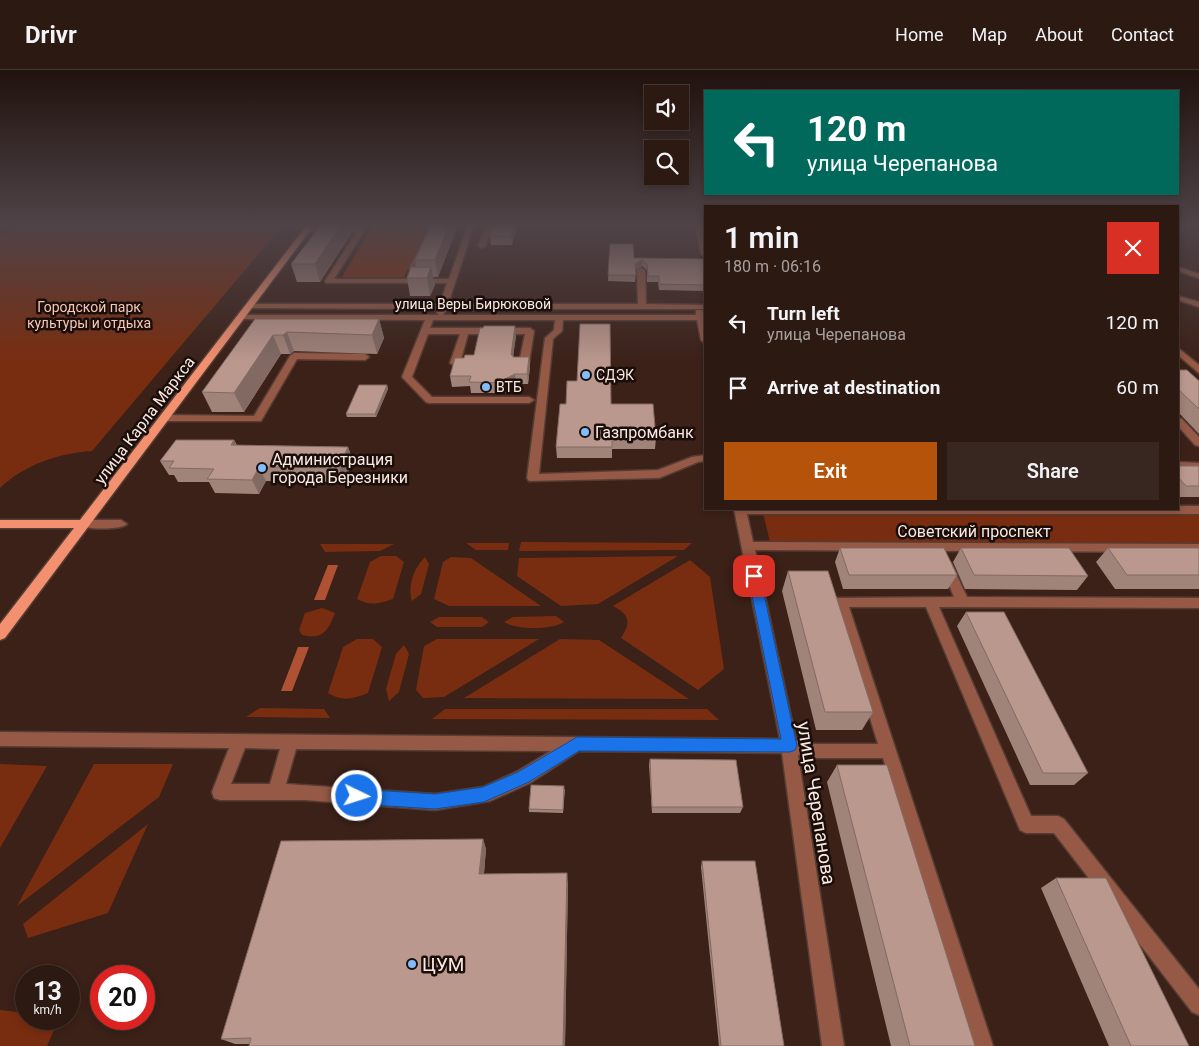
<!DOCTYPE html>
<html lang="en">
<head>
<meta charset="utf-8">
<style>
	body { margin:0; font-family:Roboto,sans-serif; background:#382620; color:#f1f3f6; height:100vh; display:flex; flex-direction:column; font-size:19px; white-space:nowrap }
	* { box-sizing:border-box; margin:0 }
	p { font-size:16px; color:#a6a09f }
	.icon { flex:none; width:28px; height:28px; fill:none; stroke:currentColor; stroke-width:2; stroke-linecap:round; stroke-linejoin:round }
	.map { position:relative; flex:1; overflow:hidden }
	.side { position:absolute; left:704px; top:135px; width:475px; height:305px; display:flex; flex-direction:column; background:#2c1912; border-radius:0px; box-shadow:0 2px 8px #0003,0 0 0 1px #483832 }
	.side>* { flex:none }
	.hud { position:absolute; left:704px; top:20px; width:475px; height:105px; border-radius:0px; box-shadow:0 2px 8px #0003,0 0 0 1px #483832; background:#00695c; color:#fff; overflow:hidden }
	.fabs { position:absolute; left:644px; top:15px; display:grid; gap:10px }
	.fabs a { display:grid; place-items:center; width:45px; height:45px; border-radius:0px; background:#2c1912; box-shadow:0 2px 8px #0003,0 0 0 1px #483832; font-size:25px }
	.speed { position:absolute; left:15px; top:895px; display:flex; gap:10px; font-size:25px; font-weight:700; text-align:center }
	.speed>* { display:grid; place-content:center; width:65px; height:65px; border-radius:50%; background:#2c1912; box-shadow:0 2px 8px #0003,0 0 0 1px #483832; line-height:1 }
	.speed small { font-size:12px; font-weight:400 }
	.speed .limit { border:8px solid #d22; background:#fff; color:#111 }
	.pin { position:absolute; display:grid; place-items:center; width:42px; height:42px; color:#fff; margin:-21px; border-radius:10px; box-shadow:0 2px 8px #0006 }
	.me { position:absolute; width:55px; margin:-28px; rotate:94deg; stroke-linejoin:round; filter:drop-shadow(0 0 4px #0008) }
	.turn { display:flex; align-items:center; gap:18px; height:105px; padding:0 20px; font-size:22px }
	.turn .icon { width:65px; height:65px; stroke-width:2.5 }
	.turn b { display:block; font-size:35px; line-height:42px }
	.round { display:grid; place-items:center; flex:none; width:52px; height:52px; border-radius:0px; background:#382620 }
	.overview { display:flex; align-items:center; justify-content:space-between; height:85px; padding:0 20px }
	h1 { font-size:30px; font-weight:600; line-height:38px }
	.primary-button { display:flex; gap:10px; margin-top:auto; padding:10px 20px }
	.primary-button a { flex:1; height:58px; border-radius:0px; background:#b45309; color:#fff; font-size:20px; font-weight:600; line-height:58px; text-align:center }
	.primary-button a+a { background:#382620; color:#f1f3f6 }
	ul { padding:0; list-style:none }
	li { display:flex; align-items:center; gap:15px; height:65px; padding:0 20px }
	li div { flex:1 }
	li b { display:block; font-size:19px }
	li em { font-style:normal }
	header { display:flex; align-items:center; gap:30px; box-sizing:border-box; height:70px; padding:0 25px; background:#2c1912; border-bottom:1px solid #483832 }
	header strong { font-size:24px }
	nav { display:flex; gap:28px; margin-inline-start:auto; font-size:18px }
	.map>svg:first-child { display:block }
</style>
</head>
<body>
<header>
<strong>Drivr</strong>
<nav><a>Home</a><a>Map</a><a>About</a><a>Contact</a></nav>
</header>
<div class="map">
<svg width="1199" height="976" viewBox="0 0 1199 976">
	<rect width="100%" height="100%" fill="#3b2118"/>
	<path fill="#792d10" d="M25 155H283L92 381C59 383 24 395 0 418V166Z
		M763 443 1199 444V473L770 472Z
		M521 472 692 473 684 480 519 481Z
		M466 473H509L508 480H476Z
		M320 474H394L380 481 325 482Z
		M381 486H396L404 492 393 529C379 534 370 536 357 529L370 492Z
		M678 486 598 534 561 536 517 506 519 488Z
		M425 487 429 494 421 524 412 531C407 516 414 498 425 487Z
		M451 487 471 488 541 536H449L434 529 443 492Z
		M690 490 710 507 724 599 698 620 621 568C631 552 630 545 613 536Z
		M322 538 335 543C328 561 323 570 302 565L299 560 305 543Z
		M556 546 564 552C551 560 516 560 504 552L513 547Z
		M439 547H482L489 552 482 557H437L430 552Z
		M357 569H373L382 577 368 623C353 629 342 632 328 623L343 577Z
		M437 569H539L444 627 423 628 416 620 424 576Z
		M560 569 599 570 689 629 464 628Z
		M404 575 409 584 399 622 389 631 386 619 396 584Z
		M260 638 324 639 330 648 246 647Z
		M445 639H707L719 650 432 649Z
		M0 694 47 696 0 778Z
		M94 694H173L159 727 17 836Z
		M148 754 108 843 28 868 23 854Z
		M0 940 26 943V949H59L47 976H0Z"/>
	<path fill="#862f0a" d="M373 155H428L404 207H342Z"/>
	<path fill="#ae5233" d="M328 495H338L325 530H314Z
		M298 577H309L292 621H281Z"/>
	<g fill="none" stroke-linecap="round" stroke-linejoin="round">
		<defs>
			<path id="minor" d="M362 155H368L334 209H449L468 155H474L448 234H638L637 200 641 198 645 200 646 234 705 235V239H446L443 245H696V240H702L705 246V273L701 270 697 250H563L562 261 553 269 539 404 658 400 692 387 705 385V391L698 392 659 408 529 411 527 408 545 268 554 260 555 250H433L430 258H530L534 261 529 293 524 296 519 293 525 264H468L460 293 455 296 450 293 460 264H428L412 307 432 327H529L534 330 529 333H429L426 332 402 307 425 250 238 249 237 247 241 245H439L437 243 438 239 247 238 246 236 250 234H440L447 213H326L325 211 357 162H308L305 160 308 158H360Z
				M430 155H436L417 198 410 200 409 198Z
				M486 155H492L486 176 482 178 478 176Z
				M695 155H701L705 170V186L701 184Z
				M1178 197 1199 204V208L1178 201Z
				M1178 226 1199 232V237L1178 230Z
				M1178 278 1199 295V303L1178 285Z
				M294 283 365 284 369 287 365 290 297 289 261 351H164L159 348 164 345 254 346 290 286Z
				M1178 348 1182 349 1199 367V376L1195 375 1178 356Z
				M1178 392 1199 393V399L1178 398Z
				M1178 436H1199V444H747L753 472 1199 474V482L755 480 796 670 815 674H878L834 532 836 528 954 527 941 496 943 493H951L967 527 1199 528V538L939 537 1031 746H1058L1064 749 1199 919V945L1192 942 1054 763H1026L1020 760 926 537H849L993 976H971L883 688H815L798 685 844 976H822L782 683 579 681 530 713 490 731 435 740 305 730H220L214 728 212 722 229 678 0 676V662L780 669 734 439H1178ZM245 678 280 679 270 714H231ZM296 679 551 681 518 701 483 717 435 724 286 714Z
				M83 450H121L127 454C122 460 82 460 77 454Z"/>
			<path id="major" d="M307 155H314L5 568 0 570V554L74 458H0V450H80Z"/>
		</defs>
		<use href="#minor" stroke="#563d34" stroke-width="3"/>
		<use href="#major" stroke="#563d34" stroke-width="3"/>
		<use href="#minor" fill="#955945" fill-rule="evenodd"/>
		<use href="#major" fill="#f2906f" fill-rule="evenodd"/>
	</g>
	<path fill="#a08379" d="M321 155H357L356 156H349L351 164 320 212H297L291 194Z
		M431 155H458L438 207H433L435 215 430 226H410L407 208 416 197 415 190Z
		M493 155H517L512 175H491L490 166Z
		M610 174 634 188 705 189V221L659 220 658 212H647V200L642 196 636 200 635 212 608 211Z
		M255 249H379L384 268 377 284 294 281 290 284H281L244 342H212L202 322Z
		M516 266 513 287H529L530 297 528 314H516L506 319V323H471L470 316 452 317 450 306 464 288 474 285Z
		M1178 300 1199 311V364L1178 342Z
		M387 315 388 319 376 347H347L346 344Z
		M611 334 656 368 655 379H612V388H557L556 377Z
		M234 370 237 375 348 377 353 391 344 412 266 411 259 424 215 423 209 412H178L174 405H169L160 391Z
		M1178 396H1199V427H1178Z
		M840 478 957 505 948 519H843L835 492Z
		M961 478 1088 506 1077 520 965 519 953 492Z
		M1108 478H1199V519H1115L1096 492Z
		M788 501 873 642 862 660H816L782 521Z
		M966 542 1088 703 1074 715H1030L957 556Z
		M650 689 743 737 740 743H652L649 695Z
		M837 695 975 976H891L827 712Z
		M565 719 563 743 529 742V739Z
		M483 769 486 779 484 804 568 813 565 976H249V974H235L221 969Z
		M702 791 784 976H719L701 797Z
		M1056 808 1189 976H1109L1041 818Z"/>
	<path fill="#826a63" d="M341 155H349L351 164 320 212 315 194Z
		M449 155H458L438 207 435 190Z
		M514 155H517L512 175 511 166Z
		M642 190V196L635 200V194Z
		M431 197 435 215 430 226 427 208Z
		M379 249 384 268 377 284 372 265Z
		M515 256 516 266 513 286 511 285Z
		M287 262 294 281 290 284 283 265Z
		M273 265 281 284 244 342 234 323Z
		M529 287 530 297 528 314 527 304Z
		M515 304 516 314 506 319V323L505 313V309Z
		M387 315 388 319 376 347 375 344Z
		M234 370 241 384 231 375Z
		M348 377 353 391 344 412 339 398Z
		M259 397 266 411 259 424 252 410Z
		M483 769 486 779 483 814 479 804Z
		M567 803 568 813 565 976H563Z"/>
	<path fill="#ba988d" stroke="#826a63" d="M321 155H341L315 194H291Z
		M431 155H449L435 190H415Z
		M493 155H514L511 166H490Z
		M610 174H633L634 188 705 189V215L659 214V206H648L647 194 642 190 635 194 636 205H608Z
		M411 197H431L427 208H407Z
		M255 249H379L372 265 287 262 283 265H273L234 323 202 322Z
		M580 254H610L611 334H653L656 368H612V377H556L560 334H566L567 311H577Z
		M484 256H515L511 285H513V287H529L527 304H515L505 309V313L469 312 471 306H450L455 288H464L465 285H474L480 258H483Z
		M1178 300H1187L1199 311V339L1178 319Z
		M359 315H387L375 344H346Z
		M176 370H234L231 375 348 377 339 398 259 397 252 410 207 409 214 399 169 398 174 391H160Z
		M1178 396H1199V416H1186L1178 407Z
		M840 478H944L957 505H849Z
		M961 478H1069L1088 506 974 505Z
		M1108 478H1199V505H1127Z
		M788 501H828L873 642H825Z
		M966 542H1004L1088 703H1043Z
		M650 689 736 690 743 737H652Z
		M837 695H887L975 976H910Z
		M531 715 564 716 563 740 529 739Z
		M483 769 479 804 567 803 563 976H249L251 968 221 969 281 771Z
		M702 791H755L784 976H721Z
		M1056 808H1106L1189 976H1131Z"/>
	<linearGradient id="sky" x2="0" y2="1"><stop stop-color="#20120d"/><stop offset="0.53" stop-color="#4f4348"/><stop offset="1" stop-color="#4f4348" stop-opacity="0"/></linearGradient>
	<rect width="1199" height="292" fill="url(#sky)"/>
	<path fill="#1a73e8" stroke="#114b97" d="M754 502 760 506 797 676 795 680 790 682 579 681 529 712 484 732 435 739 357 734 352 732 350 726 352 721 357 719 435 724 483 717 518 702 577 667 781 669 748 506Z"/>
	<g fill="#80bdfa" stroke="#1a0e0a" stroke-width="2">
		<circle cx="586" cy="305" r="5"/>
		<circle cx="486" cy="317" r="5"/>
		<circle cx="585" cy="362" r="5"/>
		<circle cx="262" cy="398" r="5"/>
		<circle cx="412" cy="894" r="5"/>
	</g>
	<g text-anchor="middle" stroke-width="5" stroke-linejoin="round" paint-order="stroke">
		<g font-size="14" fill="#fbe8e2" stroke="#1a0e0a">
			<text x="473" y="239">улица Веры Бирюковой</text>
		</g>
		<g font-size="14" fill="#f9c6b5" stroke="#1a0e0a">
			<text x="89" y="242">Городской парк<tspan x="89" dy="16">культуры и отдыха</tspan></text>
		</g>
		<g font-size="14" fill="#fbe8e2" stroke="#1a0e0a" text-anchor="start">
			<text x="596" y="310">СДЭК</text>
			<text x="496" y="322">ВТБ</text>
		</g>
		<g font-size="16" fill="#fbe8e2" stroke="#1a0e0a">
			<text transform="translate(144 350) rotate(-53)" y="6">улица Карла Маркса</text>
			<text x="974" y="467">Советский проспект</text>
		</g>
		<g font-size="16" fill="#fbe8e2" stroke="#1a0e0a" text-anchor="start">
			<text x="595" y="368">Газпромбанк</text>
			<text x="272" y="395">Администрация<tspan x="272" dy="18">города Березники</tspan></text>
		</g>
		<g font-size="19" fill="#fbe8e2" stroke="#1a0e0a">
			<text transform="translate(817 733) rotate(81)" y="7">улица Черепанова</text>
		</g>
		<g font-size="19" fill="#fbe8e2" stroke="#1a0e0a" text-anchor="start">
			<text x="422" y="901">ЦУМ</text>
		</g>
	</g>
</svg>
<div class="fabs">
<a><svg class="icon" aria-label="sound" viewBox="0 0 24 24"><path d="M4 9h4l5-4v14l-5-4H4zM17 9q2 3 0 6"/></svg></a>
<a><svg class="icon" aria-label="search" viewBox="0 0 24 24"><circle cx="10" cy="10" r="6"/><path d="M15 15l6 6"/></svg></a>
</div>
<div class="speed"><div>13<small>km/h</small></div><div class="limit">20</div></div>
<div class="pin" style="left:754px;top:506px;background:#d93025"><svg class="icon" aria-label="arrive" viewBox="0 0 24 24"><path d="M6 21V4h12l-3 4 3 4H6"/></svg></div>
<svg class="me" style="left:357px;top:726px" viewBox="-20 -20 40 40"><circle r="17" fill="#1a73e8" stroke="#fff" stroke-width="3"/><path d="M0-11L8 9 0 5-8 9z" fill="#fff"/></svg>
<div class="hud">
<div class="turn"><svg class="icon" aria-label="left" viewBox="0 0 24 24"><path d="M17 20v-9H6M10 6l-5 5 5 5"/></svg><div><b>120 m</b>улица Черепанова</div></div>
</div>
<section class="side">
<div class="overview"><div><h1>1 min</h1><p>180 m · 06:16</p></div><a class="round" style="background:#d93025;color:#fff"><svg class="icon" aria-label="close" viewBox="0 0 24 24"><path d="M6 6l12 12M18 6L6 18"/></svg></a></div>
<ul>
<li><svg class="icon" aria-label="left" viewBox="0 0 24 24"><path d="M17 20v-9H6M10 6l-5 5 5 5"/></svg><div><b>Turn left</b><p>улица Черепанова</p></div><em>120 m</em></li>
<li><svg class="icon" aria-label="arrive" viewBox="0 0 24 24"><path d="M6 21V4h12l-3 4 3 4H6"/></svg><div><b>Arrive at destination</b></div><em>60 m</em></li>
</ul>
<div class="primary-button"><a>Exit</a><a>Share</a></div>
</section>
</div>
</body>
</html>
